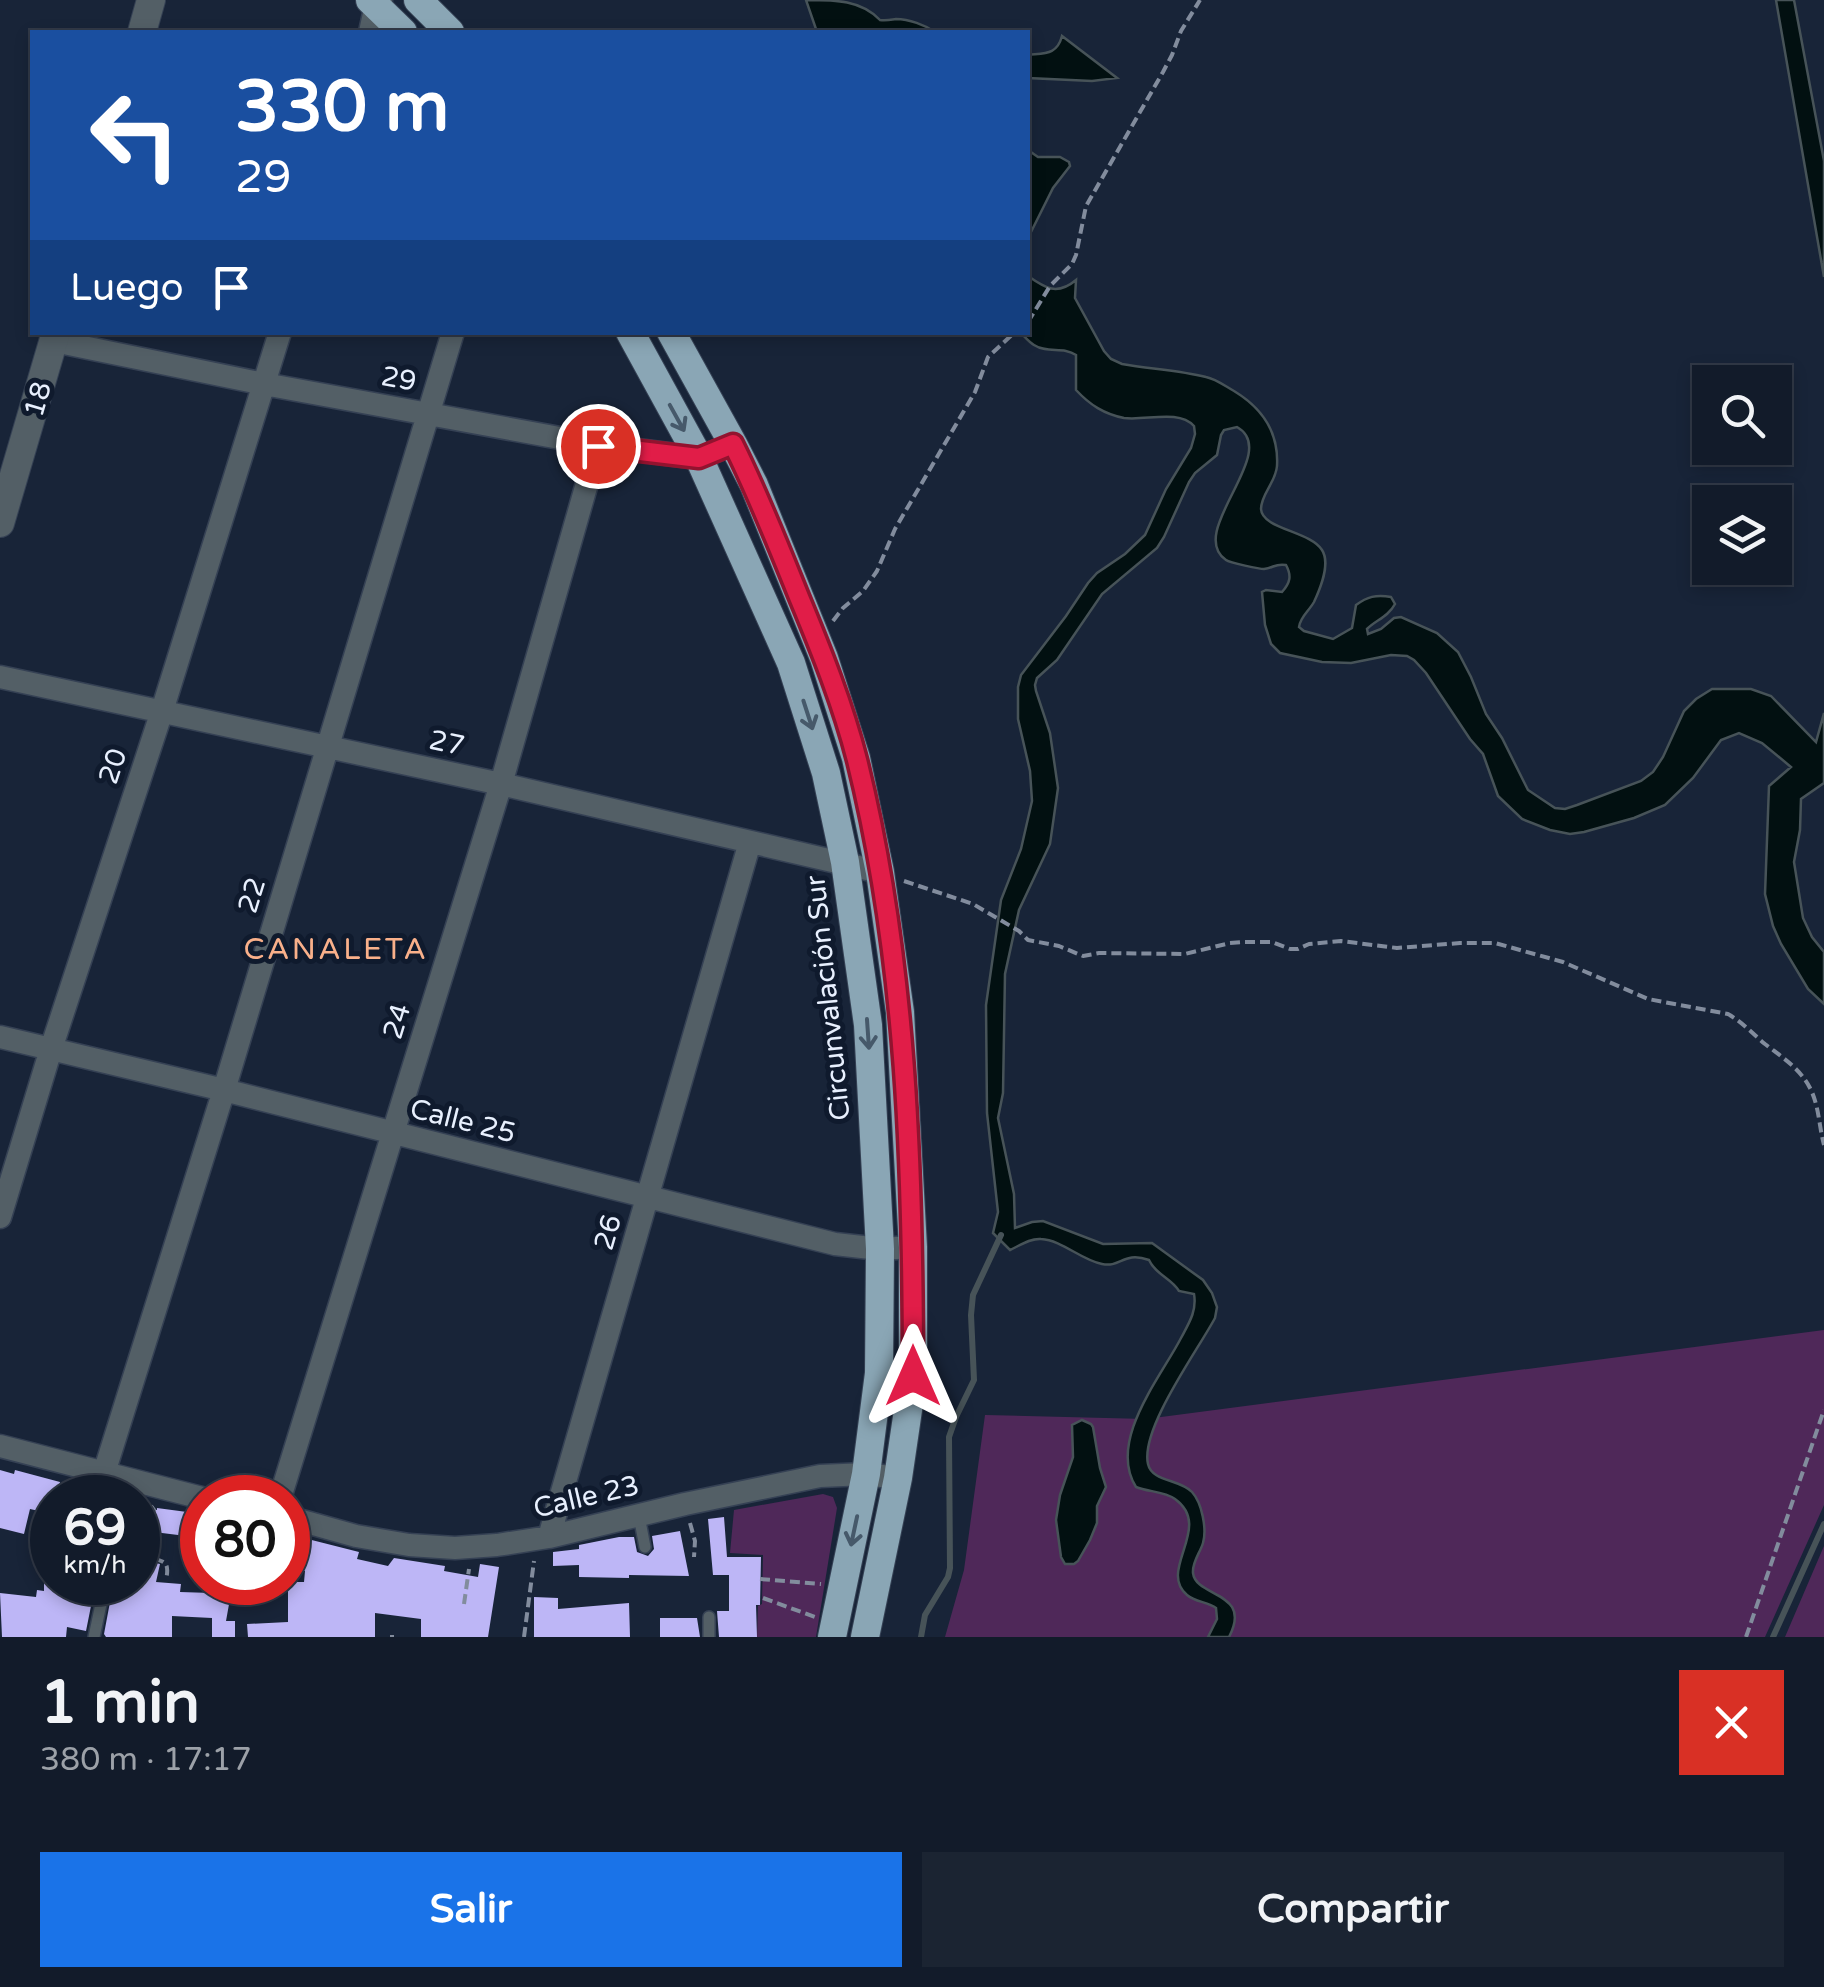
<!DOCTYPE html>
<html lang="es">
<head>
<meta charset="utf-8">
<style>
	body { margin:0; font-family:"Varela Round",sans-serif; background:#1b2432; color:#f1f3f6; height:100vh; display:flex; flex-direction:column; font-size:38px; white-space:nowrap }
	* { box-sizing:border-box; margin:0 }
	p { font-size:32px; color:#9ca1a8 }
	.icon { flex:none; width:55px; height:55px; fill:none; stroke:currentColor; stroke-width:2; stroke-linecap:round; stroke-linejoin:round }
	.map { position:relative; height:1637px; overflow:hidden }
	.drawer { display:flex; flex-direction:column; background:#121b2a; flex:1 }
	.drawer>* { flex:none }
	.banner { position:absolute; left:30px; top:30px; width:1000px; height:305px; border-radius:0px; box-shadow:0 5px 15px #0003,0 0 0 2px #313947; background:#1a4fa0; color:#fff; overflow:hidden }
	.buttons { position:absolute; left:1692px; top:365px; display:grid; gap:20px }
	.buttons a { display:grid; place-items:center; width:100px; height:100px; border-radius:0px; background:#121b2a; box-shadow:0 5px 15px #0003,0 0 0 2px #313947; font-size:50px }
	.speed { position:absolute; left:30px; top:1475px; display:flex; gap:20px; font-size:50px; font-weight:700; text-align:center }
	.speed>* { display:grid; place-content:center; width:130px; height:130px; border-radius:50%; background:#121b2a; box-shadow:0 5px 15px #0003,0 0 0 2px #313947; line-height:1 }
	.speed small { font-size:25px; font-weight:400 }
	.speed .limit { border:15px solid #d22; background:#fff; color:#111 }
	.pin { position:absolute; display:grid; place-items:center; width:85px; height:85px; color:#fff; margin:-42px; border:5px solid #fff; border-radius:50%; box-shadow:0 2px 10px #0007 }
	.me { position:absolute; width:110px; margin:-55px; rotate:0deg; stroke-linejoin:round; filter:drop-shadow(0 0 8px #0008) }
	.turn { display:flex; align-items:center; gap:35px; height:210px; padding:0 40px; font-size:45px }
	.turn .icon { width:130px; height:130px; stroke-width:2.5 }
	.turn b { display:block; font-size:70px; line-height:85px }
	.then { display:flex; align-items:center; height:95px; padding:0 40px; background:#0003; gap:20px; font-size:38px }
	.round { display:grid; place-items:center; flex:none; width:105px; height:105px; border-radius:0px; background:#1b2432 }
	.headline { display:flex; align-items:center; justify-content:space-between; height:170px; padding:0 40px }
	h1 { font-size:60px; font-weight:800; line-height:75px }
	.cta { display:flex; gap:20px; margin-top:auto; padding:20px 40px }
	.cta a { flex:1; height:115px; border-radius:0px; background:#1a73e8; color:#fff; font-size:40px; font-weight:800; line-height:115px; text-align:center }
	.cta a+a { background:#1b2432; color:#f1f3f6 }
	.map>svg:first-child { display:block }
</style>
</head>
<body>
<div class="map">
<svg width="1824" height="1637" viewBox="0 0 1824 1637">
	<rect width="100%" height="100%" fill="#182438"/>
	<path fill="#4f2859" d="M1824 1330V1505L1765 1637H945L964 1570 985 1415 1146 1419Z
		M823 1494 833 1497 837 1508 816 1637H757L758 1606 762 1604 763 1555 730 1553 734 1510Z
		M1824 1546V1637H1785Z"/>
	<path fill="#021011" stroke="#475358" stroke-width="2.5" d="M806 0C836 0 861 0 880 20 885 21 890 20 896 19 909 19 925 25 935 32H817Z
		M1776 0H1794L1824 161V277Z
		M1062 36 1117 78 1092 81 1028 78V55C1045 53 1057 55 1062 36Z
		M1028 150 1038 157H1060L1069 162 1070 166 1053 188 1028 238Z
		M1028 276C1045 288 1057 296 1076 280L1075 298 1104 351 1111 359 1122 364C1150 369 1179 370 1206 377 1216 379 1225 386 1234 391 1262 408 1279 432 1277 466 1276 482 1261 494 1261 509 1262 529 1310 531 1322 550 1331 564 1320 589 1314 602 1309 611 1300 617 1299 627L1304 631 1333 639 1352 628 1356 605C1367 597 1376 594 1391 597L1395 604C1388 617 1376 620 1367 629L1368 634 1381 629 1394 618 1401 617 1437 633 1458 652 1471 677 1486 714 1502 738 1528 790 1555 808 1565 809 1577 805 1641 781 1653 772 1663 757 1684 711 1696 699 1712 689H1751L1771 696 1816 742 1824 713V783L1801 799 1800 830 1794 862 1803 918 1812 937 1824 952V1004L1808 989 1781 944 1773 926 1765 894 1769 786 1791 767 1762 743 1739 733 1721 740 1693 778 1665 805 1634 818 1584 832 1570 834 1550 830 1522 819 1498 796 1483 754 1470 739 1426 673 1414 660 1407 656 1391 655 1351 663 1322 662 1280 653 1271 644 1265 625 1262 592 1266 590 1282 592C1290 583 1292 576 1286 565 1275 563 1274 568 1264 569 1260 569 1230 563 1226 560 1185 532 1282 452 1237 427L1224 430 1221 435 1217 455 1195 473 1189 482 1164 537 1157 548 1102 594 1057 660 1037 678 1035 685 1036 691 1050 733 1058 788 1050 844 1019 910 1005 974 1003 1093 998 1118 1014 1194 1015 1228 1032 1222 1043 1221 1103 1244 1152 1243 1203 1280 1212 1293 1217 1307 1215 1318C1198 1350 1140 1429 1148 1464 1152 1482 1180 1479 1192 1492 1202 1503 1207 1529 1203 1543 1200 1553 1192 1562 1193 1573 1196 1598 1253 1591 1229 1637H1208L1217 1619 1216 1608C1208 1602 1195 1602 1187 1595 1157 1570 1214 1527 1175 1499 1164 1491 1148 1492 1136 1487 1107 1441 1161 1377 1181 1338 1189 1323 1197 1311 1194 1294L1179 1291C1171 1278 1156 1275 1149 1260 1123 1251 1121 1268 1102 1264 1081 1260 1062 1240 1041 1239 1030 1238 1019 1246 1010 1250L993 1233 998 1212 987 1113 986 1005 1001 900 1021 849 1032 801 1030 771 1018 719V687L1021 675 1066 616 1088 583 1097 573 1125 554 1145 535 1166 489 1191 448 1195 434 1194 426C1178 409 1146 421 1124 418 1104 414 1090 405 1076 390V355C1063 346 1048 354 1034 345 1029 342 1025 337 1021 333L1028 332Z
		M1082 1420 1091 1424 1093 1427 1100 1468 1106 1487 1097 1506V1523L1090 1540 1078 1561 1074 1564H1065L1061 1557 1056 1520 1060 1495 1073 1457 1072 1425Z"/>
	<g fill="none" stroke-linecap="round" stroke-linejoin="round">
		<path stroke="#475358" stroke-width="6" d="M921 1637 925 1615 948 1577 950 1568 949 1437 956 1417 974 1380 971 1315 973 1295 1001 1235
			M1773 1637 1824 1524"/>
	</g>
	<path fill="#bdb6f6" d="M0 1470 14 1474 15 1470 60 1482 57 1498H52V1514L30 1509 24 1534 0 1528Z
		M138 1506 157 1510V1508L202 1514V1538L138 1530Z
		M724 1517 727 1557H761L760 1605H756L757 1637H719L717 1611H729V1575H713L708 1519Z
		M680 1531 689 1576 629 1575V1578L579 1577V1565L553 1566V1552L579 1549V1545L619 1537H634L637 1552 648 1556 654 1549 652 1536Z
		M288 1534 359 1552 357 1559 388 1566 394 1558 445 1566 444 1571 478 1577 480 1564 499 1567 488 1637H421V1619L375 1613V1637H248L247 1624 288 1622V1582H304L305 1571 288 1568Z
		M138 1559 160 1564 156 1582 181 1584 180 1592 212 1593 213 1582H233L226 1621H235V1637H212V1618L172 1616V1637H106L104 1634 110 1602 102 1595 97 1596 92 1601 86 1631 67 1627 66 1637H2L0 1593 36 1597 37 1590 44 1591V1582H138Z
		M534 1597 558 1598V1609L629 1603 630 1637H534Z
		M660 1618H697L700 1637H660Z"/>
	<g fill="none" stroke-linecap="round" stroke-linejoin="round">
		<defs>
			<path id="service" d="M639 1516 645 1547
				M709 1617V1637
				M94 1637 101 1604"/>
			<path id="minor" d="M370 32 376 5 381 0
				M54 341 264 384 598 445 699 458 733 444
				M0 677 501 784 880 872
				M0 1037 224 1090 835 1244 880 1249 913 1247
				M0 1217 51 1049 162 711 280 332
				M0 1446 202 1498
				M104 1473 224 1090 453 332
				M280 1498 501 784 598 445
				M288 1517 356 1536 409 1545 455 1548 497 1545 549 1537 685 1504 820 1476 866 1474 898 1478
				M549 1537 750 842"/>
			<path id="tertiary" d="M142 32 151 0
				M0 523 56 332"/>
			<path id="trunk" d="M370 0 403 32
				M418 0 450 32
				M630 332 699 458 791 663 826 773 845 862 868 1025 880 1249 879 1373 866 1474 832 1637
				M671 332 733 444 754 485 824 658 856 758 880 872 900 1012 913 1247V1376L898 1478 865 1637"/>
		</defs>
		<use href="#service" stroke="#354154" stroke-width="14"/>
		<use href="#minor" stroke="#354154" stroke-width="25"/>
		<use href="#tertiary" stroke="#354154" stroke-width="30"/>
		<use href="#trunk" stroke="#354154" stroke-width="30"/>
		<path stroke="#828c9d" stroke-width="4" stroke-dasharray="10 5" stroke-linecap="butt" d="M1028 322 1050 286 1072 264 1076 255 1086 206 1163 72 1172 55 1181 31 1200 0
			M833 621 843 608 863 591 877 571 895 529 975 392 988 357 1015 332
			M904 881 973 904 1019 931 1028 940 1059 946 1083 956 1099 953 1185 954 1230 943 1244 942H1272L1290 949H1298L1309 944 1341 941 1397 948 1460 943H1495L1563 962 1648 999 1728 1014C1742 1022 1753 1034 1765 1044 1783 1058 1801 1069 1811 1090 1819 1107 1819 1126 1824 1145
			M151 1506 154 1510 145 1554C160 1564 171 1556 166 1580
			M690 1523 695 1541 694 1557
			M760 1579 821 1584
			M763 1598 815 1617
			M464 1604 469 1569
			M392 1635V1637
			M524 1637 534 1561
			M1746 1637 1824 1410"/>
		<use href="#service" stroke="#535f66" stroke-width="11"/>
		<use href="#minor" stroke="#535f66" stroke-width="22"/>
		<use href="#tertiary" stroke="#535f66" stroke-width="28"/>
		<use href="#trunk" stroke="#8aa6b5" stroke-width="28"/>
	</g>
	<defs><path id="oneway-shaft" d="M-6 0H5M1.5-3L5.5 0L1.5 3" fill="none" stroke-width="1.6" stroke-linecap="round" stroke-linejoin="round" transform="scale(2.5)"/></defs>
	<g stroke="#46596a">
		<use href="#oneway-shaft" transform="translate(677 418) rotate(61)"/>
		<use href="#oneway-shaft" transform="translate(808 715) rotate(72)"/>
		<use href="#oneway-shaft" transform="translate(868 1034) rotate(86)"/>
		<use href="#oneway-shaft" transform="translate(854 1531) rotate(102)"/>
	</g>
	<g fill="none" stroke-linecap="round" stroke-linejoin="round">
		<defs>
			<path id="route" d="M598 446 699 458 733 444C758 494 778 545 799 597 821 650 843 705 857 760 907 961 913 1171 913 1376"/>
		</defs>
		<use href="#route" stroke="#92132f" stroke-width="25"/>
		<use href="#route" stroke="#e11d48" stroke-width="18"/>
	</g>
	<g text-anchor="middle" stroke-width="10" stroke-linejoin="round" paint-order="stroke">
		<g font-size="28" fill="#e8f0fe" stroke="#0f1a2d">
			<text transform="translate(399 378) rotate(10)" y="10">29</text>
			<text transform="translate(37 399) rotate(-74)" y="10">18</text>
			<text transform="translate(447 742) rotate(12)" y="10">27</text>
			<text transform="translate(112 766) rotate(-72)" y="10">20</text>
			<text transform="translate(251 895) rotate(-73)" y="10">22</text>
			<text transform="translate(827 998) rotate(-96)" y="10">Circunvalación Sur</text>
			<text transform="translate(396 1021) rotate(-73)" y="10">24</text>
			<text transform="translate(463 1120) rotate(14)" y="10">Calle 25</text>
			<text transform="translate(607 1232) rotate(-74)" y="10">26</text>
			<text transform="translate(586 1496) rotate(-13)" y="10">Calle 23</text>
		</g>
		<g font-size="30" letter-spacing="2.5" fill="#f9b08a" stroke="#0f1a2d">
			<text x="336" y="959">CANALETA</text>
		</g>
	</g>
</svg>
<div class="buttons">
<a><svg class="icon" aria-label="search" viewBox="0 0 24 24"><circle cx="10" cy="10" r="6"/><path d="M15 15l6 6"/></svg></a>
<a><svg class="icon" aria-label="layers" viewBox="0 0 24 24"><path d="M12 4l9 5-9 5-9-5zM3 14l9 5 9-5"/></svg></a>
</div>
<div class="speed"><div>69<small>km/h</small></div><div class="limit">80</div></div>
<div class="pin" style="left:598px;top:446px;background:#d93025"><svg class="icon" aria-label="arrive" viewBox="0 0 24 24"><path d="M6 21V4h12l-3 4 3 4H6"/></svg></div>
<svg class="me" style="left:913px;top:1376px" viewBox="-20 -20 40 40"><path d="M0-17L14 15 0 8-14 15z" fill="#e11d48" stroke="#fff" stroke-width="4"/></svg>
<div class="banner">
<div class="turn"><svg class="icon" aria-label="left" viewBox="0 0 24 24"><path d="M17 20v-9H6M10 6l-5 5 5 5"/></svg><div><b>330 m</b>29</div></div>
<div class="then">Luego<svg class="icon" aria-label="arrive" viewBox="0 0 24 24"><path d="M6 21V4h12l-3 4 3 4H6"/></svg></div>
</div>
</div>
<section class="drawer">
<div class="headline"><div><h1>1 min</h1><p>380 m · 17:17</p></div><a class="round" style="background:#d93025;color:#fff"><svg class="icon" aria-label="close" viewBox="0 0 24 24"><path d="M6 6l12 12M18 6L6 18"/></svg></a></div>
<div class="cta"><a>Salir</a><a>Compartir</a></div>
</section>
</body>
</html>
